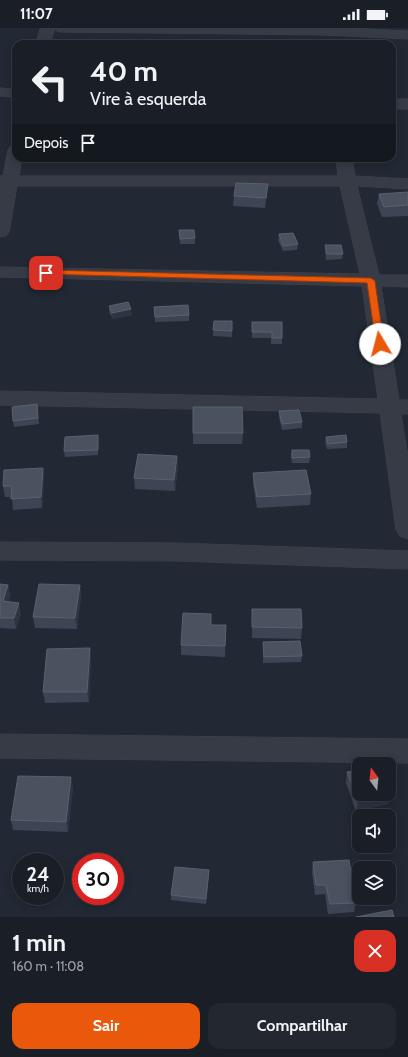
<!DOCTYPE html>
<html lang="pt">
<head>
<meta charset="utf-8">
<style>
	body { margin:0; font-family:Cabin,sans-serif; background:#23272f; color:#f1f3f6; height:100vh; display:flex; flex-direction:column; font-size:15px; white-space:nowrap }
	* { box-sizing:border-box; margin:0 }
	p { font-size:13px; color:#9fa2a7 }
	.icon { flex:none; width:22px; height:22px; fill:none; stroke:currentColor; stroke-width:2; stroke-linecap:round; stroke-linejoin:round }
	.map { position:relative; height:889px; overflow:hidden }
	.drawer { display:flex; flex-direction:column; background:#1a1f27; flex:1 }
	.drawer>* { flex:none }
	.guide { position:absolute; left:12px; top:12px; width:384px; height:122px; border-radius:12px; box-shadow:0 2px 10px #0003,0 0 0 1px #383d44; background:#1a1f27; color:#f1f3f6; overflow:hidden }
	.needle { width:26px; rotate:345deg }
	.tools { position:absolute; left:352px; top:729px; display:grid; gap:8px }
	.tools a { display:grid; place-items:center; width:44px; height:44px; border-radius:8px; background:#1a1f27; box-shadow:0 2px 10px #0003,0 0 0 1px #383d44; font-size:20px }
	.speed { position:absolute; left:12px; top:825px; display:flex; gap:8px; font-size:20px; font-weight:700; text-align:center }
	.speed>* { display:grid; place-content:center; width:52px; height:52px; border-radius:50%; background:#1a1f27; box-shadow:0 2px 10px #0003,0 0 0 1px #383d44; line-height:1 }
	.speed small { font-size:10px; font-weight:400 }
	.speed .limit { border:6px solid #d22; background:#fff; color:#111 }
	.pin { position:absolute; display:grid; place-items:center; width:34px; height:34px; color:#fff; margin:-17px; border-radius:8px; box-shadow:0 2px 6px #0006 }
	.me { position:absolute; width:44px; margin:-22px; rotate:352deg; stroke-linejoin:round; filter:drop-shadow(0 0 3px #0008) }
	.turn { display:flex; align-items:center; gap:14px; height:84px; padding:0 12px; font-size:18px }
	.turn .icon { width:52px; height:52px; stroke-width:2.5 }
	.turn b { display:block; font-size:28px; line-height:34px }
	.then { display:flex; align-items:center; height:38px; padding:0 12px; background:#0003; gap:8px; font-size:15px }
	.round { display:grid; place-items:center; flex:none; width:42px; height:42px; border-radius:12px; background:#23272f }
	.headline { display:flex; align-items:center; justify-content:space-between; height:68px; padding:0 12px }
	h1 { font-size:24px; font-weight:700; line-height:30px }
	.button { display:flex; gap:8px; margin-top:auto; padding:8px 12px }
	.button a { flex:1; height:46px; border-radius:12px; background:#ea580c; color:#fff; font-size:16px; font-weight:700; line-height:46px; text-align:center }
	.button a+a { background:#23272f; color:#f1f3f6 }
	.status { display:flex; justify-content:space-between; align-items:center; height:28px; padding:0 20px; background:#1a1f27; direction:ltr }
	.status svg { height:11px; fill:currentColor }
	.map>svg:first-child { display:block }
</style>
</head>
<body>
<div class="status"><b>11:07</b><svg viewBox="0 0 49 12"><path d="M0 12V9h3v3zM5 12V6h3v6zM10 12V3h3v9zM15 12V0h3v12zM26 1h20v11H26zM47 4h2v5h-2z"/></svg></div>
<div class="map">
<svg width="408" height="889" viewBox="0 0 408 889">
	<rect width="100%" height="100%" fill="#222934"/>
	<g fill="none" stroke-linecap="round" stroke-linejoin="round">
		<defs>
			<path id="minor" d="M41 0H55L50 16H36Z
				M55 0H348L408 3V11L325 7 62 4 57 3Z
				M0 60 16 61V69L0 68Z
				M392 71H408V81H392Z
				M16 117V130H22L19 148H338L336 130H352L355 148 408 151V161L357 158 379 247H408V259L381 258 399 372H408V386H401L408 429V511L400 508 396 502 380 385 0 377V363L378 371 362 258 0 249V239L360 246 340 158H17L9 204 6 208 0 209V148H3L8 122 10 119Z
				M0 514 177 515 408 523V541L177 533 0 532Z
				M0 706 408 711V735L0 730Z"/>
		</defs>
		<use href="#minor" stroke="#3f444f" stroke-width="1"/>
		<use href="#minor" fill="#363b45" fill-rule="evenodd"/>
	</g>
	<path fill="#3e4453" d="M408 164V188L382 189 377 176 379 166Z
		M267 167 265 180 233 178 234 168Z
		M179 202 195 210V216H180Z
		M279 206 298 216 297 222 283 223 278 212Z
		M325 217 343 226 342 231 326 232 325 223Z
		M109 278 132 287 113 291 109 284Z
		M154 279 189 287V293L155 294Z
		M214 293H232V309L213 308Z
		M252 294 282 310V316H271V310H252Z
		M37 376 39 396 14 399 13 393Z
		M193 379 243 405 242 416H193Z
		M279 383 302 394V400L282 402 279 389Z
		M326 409 347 414V420L327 421 325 415Z
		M98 413V427L65 429 64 423Z
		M292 422 310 429 309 435H292L291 428Z
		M177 428 178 439 175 463 135 461 134 450Z
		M43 440 44 451 42 480 13 482 12 469H5L3 458Z
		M253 445 311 466 310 477 257 480 253 456Z
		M0 556 8 557 10 568 8 574 21 586 16 601 0 600Z
		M80 557 81 568 77 601 35 600 33 589Z
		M252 581 302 600 301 611 252 610Z
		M226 597 225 629 181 627V617Z
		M263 614 302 628 301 634 263 635Z
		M91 631 89 674 45 675 43 664Z
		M347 744 390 766 388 776 356 783 346 755Z
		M73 759 68 804 13 802 11 792Z
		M313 834 356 875 354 884 328 886 325 866 315 867 312 844Z
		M209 842 206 876 171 872V867Z"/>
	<path fill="#2d3442" d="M268 156 267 167 265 180 266 170Z
		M131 281 132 287 113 291 112 285Z
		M177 428 178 439 175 463 174 452Z
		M43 440 44 451 42 480 41 469Z
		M8 557 10 568 5 584 3 573Z
		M80 557 81 568 77 601 75 590Z
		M19 575 21 586 16 601 14 590Z
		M90 620 91 631 89 674 87 664Z
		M71 749 73 759 68 804 66 794Z
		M390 766 388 776 356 783 358 773Z
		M209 842V847L206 876V871Z"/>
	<path fill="#4a515f" stroke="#5a606f" d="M236 155 268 156 266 170 234 168Z
		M408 164V177L384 179 379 166Z
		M179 202H194L195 210 180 211Z
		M293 205 298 216 283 218 279 206Z
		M325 217H341L343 226H327Z
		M128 274 131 281 112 285 109 278Z
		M188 277 189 287 155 289 154 279Z
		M214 293H232V303L213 302Z
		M252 294H282V310H272V304H252Z
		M37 376 38 390 13 393 12 379Z
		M193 379H242L243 405H193Z
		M299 382 302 394 282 396 279 383Z
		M98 407V422L64 423 65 409Z
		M346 407 347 414 328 416 326 409Z
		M292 422H309L310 429 292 430Z
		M138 426 177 428 174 452 134 450Z
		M43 440 41 469 11 471 12 458H3L4 442Z
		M306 442 311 466 257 469 253 445Z
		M0 556 8 557 3 573 19 575 14 590H0Z
		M39 556 80 557 75 590 33 589Z
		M252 581H301L302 600 252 599Z
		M183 585 211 586V597H226L225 618 181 617Z
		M300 613 302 628 264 629 263 614Z
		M90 620 87 664H43L47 621Z
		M359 742V766H389V763L390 766 358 773 347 744Z
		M18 748 71 749 66 794 11 792Z
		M349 832 356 875 330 876 326 857H316L313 834Z
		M175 839 209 842 206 871 171 867Z
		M392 882 394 889H356Z"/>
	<path fill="#ea580c" stroke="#983908" d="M46 242 371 250 375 253 384 316 380 318 376 316 367 255 44 246 43 245Z"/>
</svg>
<div class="tools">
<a><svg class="needle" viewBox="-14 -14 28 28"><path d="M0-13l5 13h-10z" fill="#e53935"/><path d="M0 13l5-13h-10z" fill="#9fa2a7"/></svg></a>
<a><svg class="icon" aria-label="sound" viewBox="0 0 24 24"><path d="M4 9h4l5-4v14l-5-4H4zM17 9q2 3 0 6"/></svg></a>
<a><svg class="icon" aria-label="layers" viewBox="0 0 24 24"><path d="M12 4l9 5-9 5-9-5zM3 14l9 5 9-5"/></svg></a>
</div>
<div class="speed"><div>24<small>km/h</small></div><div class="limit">30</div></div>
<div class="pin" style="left:46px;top:245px;background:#d93025"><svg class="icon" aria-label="arrive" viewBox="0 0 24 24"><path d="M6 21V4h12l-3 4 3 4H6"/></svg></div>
<svg class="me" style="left:380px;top:316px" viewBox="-20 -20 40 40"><circle r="19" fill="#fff"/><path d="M0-13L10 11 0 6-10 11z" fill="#ea580c"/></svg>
<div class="guide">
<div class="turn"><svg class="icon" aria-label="left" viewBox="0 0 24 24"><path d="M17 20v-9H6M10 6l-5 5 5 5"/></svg><div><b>40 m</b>Vire à esquerda</div></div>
<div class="then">Depois<svg class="icon" aria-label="arrive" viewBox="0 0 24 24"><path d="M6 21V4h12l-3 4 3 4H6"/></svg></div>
</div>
</div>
<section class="drawer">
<div class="headline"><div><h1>1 min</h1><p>160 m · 11:08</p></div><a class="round" style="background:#d93025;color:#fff"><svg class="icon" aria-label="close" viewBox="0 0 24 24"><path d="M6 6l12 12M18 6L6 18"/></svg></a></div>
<div class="button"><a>Sair</a><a>Compartilhar</a></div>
</section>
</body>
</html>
